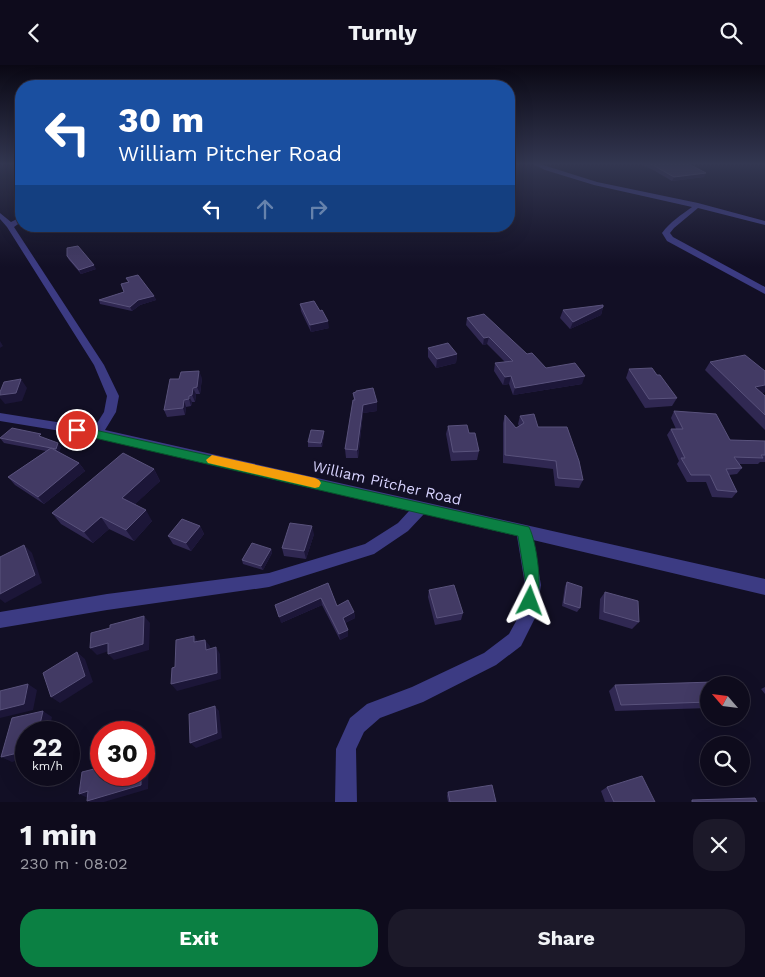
<!DOCTYPE html>
<html lang="en">
<head>
<meta charset="utf-8">
<style>
	body { margin:0; font-family:"Work Sans",sans-serif; background:#1c1929; color:#f1f3f6; height:100vh; display:flex; flex-direction:column; font-size:19px; white-space:nowrap }
	* { box-sizing:border-box; margin:0 }
	p { font-size:16px; color:#9b9ba3 }
	.icon { flex:none; width:28px; height:28px; fill:none; stroke:currentColor; stroke-width:2; stroke-linecap:round; stroke-linejoin:round }
	.map { position:relative; height:737px; overflow:hidden }
	.drawer { display:flex; flex-direction:column; background:#0e0b1c; flex:1 }
	.drawer>* { flex:none }
	.guide { position:absolute; left:15px; top:15px; width:500px; height:152px; border-radius:20px; box-shadow:0 5px 20px #0002,0 0 0 1px #2e2b3b; background:#1a4fa0; color:#fff; overflow:hidden }
	.needle { width:32px; rotate:298deg }
	.controls { position:absolute; left:700px; top:611px; display:grid; gap:10px }
	.controls a { display:grid; place-items:center; width:50px; height:50px; border-radius:50%; background:#0e0b1c; box-shadow:0 5px 20px #0002,0 0 0 1px #2e2b3b; font-size:25px }
	.speed { position:absolute; left:15px; top:656px; display:flex; gap:10px; font-size:25px; font-weight:700; text-align:center }
	.speed>* { display:grid; place-content:center; width:65px; height:65px; border-radius:50%; background:#0e0b1c; box-shadow:0 5px 20px #0002,0 0 0 1px #2e2b3b; line-height:1 }
	.speed small { font-size:12px; font-weight:400 }
	.speed .limit { border:8px solid #d22; background:#fff; color:#111 }
	.pin { position:absolute; display:grid; place-items:center; width:42px; height:42px; color:#fff; margin:-21px; border:2px solid #fff; border-radius:50%; box-shadow:0 1px 5px #0007 }
	.me { position:absolute; width:55px; margin:-28px; rotate:3deg; stroke-linejoin:round; filter:drop-shadow(0 0 4px #0008) }
	.turn { display:flex; align-items:center; gap:18px; height:105px; padding:0 20px; font-size:22px }
	.turn .icon { width:65px; height:65px; stroke-width:2.5 }
	.turn b { display:block; font-size:35px; line-height:42px }
	.lanes { display:flex; align-items:center; height:48px; padding:0 20px; background:#0003; justify-content:center; gap:25px; direction:ltr }
	.lanes .off { opacity:.35 }
	.round { display:grid; place-items:center; flex:none; width:52px; height:52px; border-radius:20px; background:#1c1929 }
	.headline { display:flex; align-items:center; justify-content:space-between; height:85px; padding:0 20px }
	h1 { font-size:30px; font-weight:700; line-height:38px }
	.primary-button { display:flex; gap:10px; margin-top:auto; padding:10px 20px }
	.primary-button a { flex:1; height:58px; border-radius:20px; background:#0b8043; color:#fff; font-size:20px; font-weight:700; line-height:58px; text-align:center }
	.primary-button a+a { background:#1c1929; color:#f1f3f6 }
	header { display:flex; justify-content:space-between; align-items:center; height:65px; padding:0 20px; background:#0e0b1c; font-size:22px; font-weight:700 }
	.map>svg:first-child { display:block }
</style>
</head>
<body>
<header><svg class="icon" aria-label="back" viewBox="0 0 24 24"><path d="M15 5l-7 7 7 7"/></svg>Turnly<svg class="icon" aria-label="search" viewBox="0 0 24 24"><circle cx="10" cy="10" r="6"/><path d="M15 15l6 6"/></svg></header>
<div class="map">
<svg width="765" height="737" viewBox="0 0 765 737">
	<rect width="100%" height="100%" fill="#120f25"/>
	<g fill="none" stroke-linecap="round" stroke-linejoin="round">
		<path fill="#3c3b83" fill-rule="evenodd" d="M533 99H540L597 117 698 138 765 156V160L698 143 674 163 670 168 673 172 765 222V229L667 176 662 168C670 157 681 150 692 142L594 120 545 105Z
			M0 148 11 157 21 152V157L14 162 104 300 119 331 116 347 105 365 765 514V530L533 475 541 520 536 551 521 581 496 600 423 637 380 653 364 667 356 684 357 737H335L336 684 350 653 367 639 412 622 484 588 509 569 520 549 525 520 517 471 424 449 408 466 374 489 269 522 107 545 0 563V547L107 529 269 508 365 479 398 458 409 446 97 372 0 356V348L94 363 104 347 107 331 94 300 7 162 0 154Z
			M147 161H156L159 164 155 166Z"/>
	</g>
	<path fill="#302852" d="M641 99H689L704 112 672 116 655 106Z
		M67 191 96 204 81 209 69 195Z
		M126 213 154 231 156 235 140 240 132 246 100 239 99 235 124 227 128 217Z
		M300 239 329 263 311 267 301 246Z
		M603 242 601 250 570 264 560 253 563 245Z
		M467 253 527 289 546 303 582 319 513 330 509 319 503 320 494 306 495 298 505 297 487 279 483 280 466 260Z
		M428 283 457 289 456 298 436 303 428 292Z
		M710 297 765 327 761 328 765 331V365L705 305Z
		M629 304 657 310 677 333 672 341 645 343 626 313Z
		M202 313 200 329H196L195 337H192L191 341 186 342 185 350 167 352 164 345Z
		M353 328 377 346 363 348 358 393H346L345 384 354 335Z
		M674 346 730 375 765 376V397H760L758 399H739L742 403 737 409 729 410 737 427 732 433 712 432 706 417H687L677 399 679 396 667 370 671 364H676L671 353Z
		M505 350 516 363 519 361 518 359 520 351 538 362 583 415 579 423 555 421 553 404 503 398V358Z
		M448 361 469 368 479 386 477 395 451 396 446 369Z
		M324 366V370L322 382H308V377Z
		M0 373 61 382 59 387 79 398 85 406 44 439 15 420 8 412 46 386 4 378Z
		M154 404 160 416 135 439 152 456 134 476 109 464 93 478 61 459 52 448Z
		M200 461 204 469 191 486 173 479 168 471Z
		M314 469 306 494 284 491 282 483Z
		M271 484 272 488 263 505 243 499 242 495Z
		M567 517 580 543 577 547 562 541 565 521Z
		M328 518 337 541 354 547 355 553 345 558 348 571 340 575 322 540 281 558Z
		M429 525 463 548 461 555 435 560 428 532Z
		M605 527 639 557 632 564 599 554 600 534Z
		M615 620H709V643L615 646 609 626Z
		M765 622V629L761 624Z
		M607 722 655 737H605L601 726Z
		M448 727 496 737H448L447 731Z"/>
	<path fill="#1c1638" d="M706 108 704 112 672 116 674 112Z
		M204 161H216L204 164Z
		M94 200 96 204 81 209 79 205Z
		M154 231 156 235 140 240 132 246 130 242 138 235Z
		M603 242 601 250 570 264 573 257Z
		M328 256 329 263 311 267 310 260Z
		M489 272 487 279 483 280 484 273Z
		M0 276 3 281 0 283Z
		M457 289 456 298 436 303 437 294Z
		M199 306 202 313 200 329 197 322Z
		M511 311 509 319 503 320 505 312Z
		M585 311 582 319 513 330 515 323Z
		M21 314 27 323 22 336 5 339 0 333V330Z
		M765 320V327L749 330 755 322Z
		M193 323 196 329 195 337 192 330Z
		M189 331 192 337 191 341 189 334Z
		M184 335 186 342 185 350 183 343Z
		M377 337V346L363 348 358 393 357 385 363 340Z
		M324 366V370L322 382 321 378Z
		M58 378 61 382 59 389 56 384Z
		M79 398 85 406 44 439 38 432Z
		M154 404 160 416 129 445 122 433Z
		M146 445 152 456 134 476 126 465Z
		M101 452 109 464 93 478 84 467Z
		M200 461 204 469 191 486 186 478Z
		M312 461 314 469 306 494 304 486Z
		M24 480 32 488 42 518 5 538 0 534V529Z
		M271 484 272 488 263 505 261 501Z
		M321 533 322 540 281 558 279 552Z
		M354 547 355 553 343 559V553Z
		M144 551 150 558 149 585 114 595 108 589Z
		M348 565V571L340 575 339 569Z
		M194 571 199 578 194 577Z
		M205 575 210 581V591L206 585Z
		M108 578 115 584 97 590 90 583Z
		M216 582 220 589 221 614 177 626 171 619Z
		M77 587 85 594 93 617 60 638 51 632Z
		M28 619 37 625 33 645 0 653V645Z
		M215 641 219 646 222 673 196 683 190 678Z
		M43 646 52 652 49 668H38Z
		M26 686V693L12 697 1 692Z
		M144 691 149 695 148 724 104 737H90L87 736 141 710H144Z
		M88 726V733L79 729Z"/>
	<path fill="#423a64" stroke="#59527c" d="M651 99H689L706 108 674 112Z
		M78 181 94 200 79 205 67 191V183Z
		M138 210 154 231 138 235 130 242 99 235 124 227 121 219 129 217 126 213Z
		M314 236 320 246 322 245 328 256 310 260 300 239Z
		M603 240V242L573 257 563 245Z
		M484 249 527 289 532 288 546 303 575 298 585 311 515 323 511 311 505 312 495 298 513 296 489 272 484 273 467 253Z
		M448 278 457 289 437 294 428 283Z
		M745 290 765 306V320L755 322 765 331V350L710 297Z
		M652 303 657 310H660L677 333 649 334 629 304Z
		M199 306 197 322 193 323 192 330 189 331V334L184 335 183 343 164 345 170 314H179L181 307Z
		M21 314 16 328 0 330V327L4 317Z
		M373 323 377 337 363 340 357 385 345 384 353 335H355L353 328 356 327V326Z
		M674 346 716 349 730 375 765 376V390H761L763 393 734 392 742 403 726 404 737 427 717 425 710 410H691L681 393H685L671 364H683Z
		M534 349 538 362H567L579 396 583 415 558 413 556 396 505 390V350L516 363 524 358 520 351Z
		M467 360 469 368H475L479 386 453 387 448 361Z
		M12 363 41 369 39 371 58 378 56 384 0 373Z
		M311 365 324 366 321 378 308 377Z
		M51 383 79 398 38 432 8 412Z
		M123 388 154 404 122 433 146 445 126 465 101 452 84 467 52 448Z
		M182 454 200 461 186 478 168 471Z
		M290 458 312 461 304 486 282 483Z
		M252 478 271 484 261 501 242 495Z
		M24 480 35 510 0 529V492Z
		M567 517 582 522 580 543 564 538Z
		M328 518 337 541 348 535 354 547 343 553 348 565 339 569 321 533 279 552 275 540Z
		M454 520 463 548 437 553 429 525Z
		M605 527 638 536 639 557 604 547Z
		M144 551 143 579 108 589V578L90 583 91 568 110 563V560Z
		M194 571V577L205 575 206 585 216 582 217 608 171 619 172 603 175 602 176 575Z
		M77 587 85 611 51 632 43 608Z
		M714 617 715 620H709V637L621 640 615 620Z
		M28 619 24 639 0 645V626Z
		M215 641 217 668 190 678 189 649Z
		M43 646 38 668H26V686L1 692 12 653Z
		M101 684V710H141V720L87 736 88 726 79 729 82 707 98 703Z
		M642 711 655 737H614L607 722Z
		M492 720 496 737H450L448 727Z
		M755 733 757 737H692V735Z"/>
	<linearGradient id="sky" x2="0" y2="1"><stop stop-color="#0a0814"/><stop offset="0.49" stop-color="#333751"/><stop offset="1" stop-color="#333751" stop-opacity="0"/></linearGradient>
	<rect width="765" height="202" fill="url(#sky)"/>
	<path fill="#0b8043" stroke="#07532c" d="M77 361 529 462C537 478 543 524 536 541L530 543 525 541 523 536 526 520 518 471 73 368 72 365 73 362Z"/>
	<path fill="#f59e0b" d="M212 390 315 413 319 415 321 418 319 422 315 423 208 398 206 395Z"/>
	<g text-anchor="middle" stroke-width="5" stroke-linejoin="round" paint-order="stroke">
		<g font-size="15" fill="#d7d3fe" stroke="#120f25">
			<text transform="translate(387 418) rotate(13)" y="5">William Pitcher Road</text>
		</g>
	</g>
</svg>
<div class="controls">
<a><svg class="needle" viewBox="-14 -14 28 28"><path d="M0-13l5 13h-10z" fill="#e53935"/><path d="M0 13l5-13h-10z" fill="#9b9ba3"/></svg></a>
<a><svg class="icon" aria-label="search" viewBox="0 0 24 24"><circle cx="10" cy="10" r="6"/><path d="M15 15l6 6"/></svg></a>
</div>
<div class="speed"><div>22<small>km/h</small></div><div class="limit">30</div></div>
<div class="pin" style="left:77px;top:365px;background:#d93025"><svg class="icon" aria-label="arrive" viewBox="0 0 24 24"><path d="M6 21V4h12l-3 4 3 4H6"/></svg></div>
<svg class="me" style="left:530px;top:536px" viewBox="-20 -20 40 40"><path d="M0-17L14 15 0 8-14 15z" fill="#0b8043" stroke="#fff" stroke-width="4"/></svg>
<div class="guide">
<div class="turn"><svg class="icon" aria-label="left" viewBox="0 0 24 24"><path d="M17 20v-9H6M10 6l-5 5 5 5"/></svg><div><b>30 m</b>William Pitcher Road</div></div>
<div class="lanes"><svg class="icon" aria-label="left" viewBox="0 0 24 24"><path d="M17 20v-9H6M10 6l-5 5 5 5"/></svg><svg class="icon off" aria-label="ahead" viewBox="0 0 24 24"><path d="M12 20V5M6 11l6-6 6 6"/></svg><svg class="icon off" aria-label="right" viewBox="0 0 24 24"><path d="M7 20v-9h11M14 6l5 5-5 5"/></svg></div>
</div>
</div>
<section class="drawer">
<div class="headline"><div><h1>1 min</h1><p>230 m · 08:02</p></div><a class="round"><svg class="icon" aria-label="close" viewBox="0 0 24 24"><path d="M6 6l12 12M18 6L6 18"/></svg></a></div>
<div class="primary-button"><a>Exit</a><a>Share</a></div>
</section>
</body>
</html>
